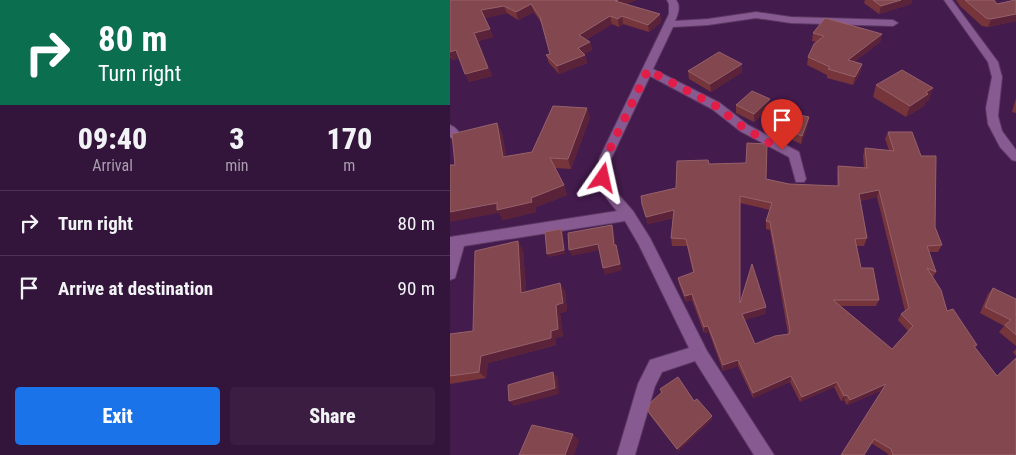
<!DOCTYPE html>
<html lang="en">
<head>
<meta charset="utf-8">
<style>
	body { margin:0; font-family:"Roboto Condensed",sans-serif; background:#3b1d42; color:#f1f3f6; height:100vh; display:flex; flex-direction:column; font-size:19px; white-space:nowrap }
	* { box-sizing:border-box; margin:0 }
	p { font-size:16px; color:#a99eaf }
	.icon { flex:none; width:28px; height:28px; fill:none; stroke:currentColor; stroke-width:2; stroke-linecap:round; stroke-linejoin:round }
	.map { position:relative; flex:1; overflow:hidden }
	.side { display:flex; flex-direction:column; background:#33143a; width:450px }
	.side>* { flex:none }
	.top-card { background:#0b6e4f; color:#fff; overflow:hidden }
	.pin { position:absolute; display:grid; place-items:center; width:42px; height:42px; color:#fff; margin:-51px -21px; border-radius:50% 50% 50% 0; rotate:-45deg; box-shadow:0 0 5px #0007 }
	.pin .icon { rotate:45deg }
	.me { position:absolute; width:55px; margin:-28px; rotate:11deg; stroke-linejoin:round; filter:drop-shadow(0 0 4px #0008) }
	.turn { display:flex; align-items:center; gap:18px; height:105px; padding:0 15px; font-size:22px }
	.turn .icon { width:65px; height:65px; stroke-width:2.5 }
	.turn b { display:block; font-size:35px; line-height:42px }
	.eta { display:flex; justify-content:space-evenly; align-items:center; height:85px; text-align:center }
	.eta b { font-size:30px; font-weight:800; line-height:35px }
	.cta { display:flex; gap:10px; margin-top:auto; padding:10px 15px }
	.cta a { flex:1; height:58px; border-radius:5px; background:#1a73e8; color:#fff; font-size:20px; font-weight:800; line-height:58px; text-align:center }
	.cta a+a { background:#3b1d42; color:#f1f3f6 }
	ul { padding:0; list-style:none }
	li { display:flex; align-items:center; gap:15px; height:65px; padding:0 15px; border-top:1px solid #4e3354 }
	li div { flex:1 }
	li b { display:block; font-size:19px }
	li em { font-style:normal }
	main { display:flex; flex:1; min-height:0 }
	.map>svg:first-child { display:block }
</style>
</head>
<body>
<main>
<section class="side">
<div class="top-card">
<div class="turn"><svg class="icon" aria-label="right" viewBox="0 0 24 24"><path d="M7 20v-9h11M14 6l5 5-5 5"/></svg><div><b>80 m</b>Turn right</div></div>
</div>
<div class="eta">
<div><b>09:40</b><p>Arrival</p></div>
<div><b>3</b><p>min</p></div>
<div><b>170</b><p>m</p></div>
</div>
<ul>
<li><svg class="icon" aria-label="right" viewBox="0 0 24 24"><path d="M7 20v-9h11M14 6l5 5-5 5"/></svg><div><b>Turn right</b></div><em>80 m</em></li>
<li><svg class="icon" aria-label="arrive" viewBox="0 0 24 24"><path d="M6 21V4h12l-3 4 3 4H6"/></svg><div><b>Arrive at destination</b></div><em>90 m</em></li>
</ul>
<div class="cta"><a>Exit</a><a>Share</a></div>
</section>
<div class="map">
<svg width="566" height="455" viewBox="0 0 566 455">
	<rect width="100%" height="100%" fill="#441b4d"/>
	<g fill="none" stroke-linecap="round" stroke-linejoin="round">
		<defs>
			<path id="street" d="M217 0H226C231 6 228 14 225 21L258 19 306 12 341 17 443 20 448 23 443 26 341 23 306 18 258 25 223 27 203 69 270 103 298 125 349 152 356 179 354 182H346L339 157 290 131 262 109 200 76 161 159 159 178 162 187 183 211 200 238 257 351 324 455H304L245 361 212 372 205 386 185 455H167L188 384 200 360 239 348 189 245 175 221 14 246 5 278 0 280V237L167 211C150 191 146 186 149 159L219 14V4Z
				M494 0H502L548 62 552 77 548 116 552 131 566 150V161L562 160 550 147 538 124 536 108 542 77 538 62Z
				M0 125C6 127 9 132 12 137L10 140 6 141 0 137Z"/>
		</defs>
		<use href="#street" stroke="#5b3862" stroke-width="2"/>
		<use href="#street" fill="#875b91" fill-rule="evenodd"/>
	</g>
	<path fill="#75353a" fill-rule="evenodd" d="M0 0H186L176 4 210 14 211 22 199 32 173 24 169 27 162 24 136 40 140 42 142 50 134 54 135 55 137 63 109 74 99 63 96 55 100 54 92 24 84 12 68 20 57 13 35 18 43 37 28 41 42 76 19 82 9 58 3 60 0 57Z
		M415 0H462L461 4 429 14 414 3Z
		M506 0H544L547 4 566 1V21L538 27 532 26 510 6Z
		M363 33 432 34 430 42 404 62 412 64 410 73 403 85 377 78V75L357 65 358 57 366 42 362 41Z
		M238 71 292 72 261 92 239 79Z
		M426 85 479 100 475 102 474 106 456 117 423 97Z
		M566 98V113L562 112Z
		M286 105 320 108 304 122 286 113Z
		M140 117 121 169 105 168 114 185 117 195 86 207V212L53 220 49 213 5 165 47 123 52 133 56 156 82 152Z
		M358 125 351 144 329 134V126Z
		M438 132 485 227 492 245 488 252H479L486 272 483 277 497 311 527 345 525 347 566 455H438L437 453 421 443 433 390 397 405 394 400 391 401 384 387 350 402 340 382 303 398 288 366 273 371 259 332 254 333 242 300 236 302 229 284 228 278 243 273 237 246H222L221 238 223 218 198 224 192 204 226 188 259 164 316 179 339 184 387 186V174L388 166 414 168 413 156 415 148 439 150 435 139ZM427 197 455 311 451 314 448 320 458 331 442 349 391 306H426L429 300 411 268 407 246H414L417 238 410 201ZM290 203 320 210 316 221V229L320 230 338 334 305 344 294 320 315 314 316 307 290 303Z
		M73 250 76 292 115 291 117 311 110 313 113 336 105 338 106 345 38 363 36 378 0 384V334L23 331Z
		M543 288 566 299V298V346L549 332 554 326 530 313 538 294Z
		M566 349V356L563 352Z
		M210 389 244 401 262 419 228 451 199 414 198 411 211 393Z"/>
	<path fill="#5b2339" d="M168 0H186L167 9 165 1Z
		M451 0H462L461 4 429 14 431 6Z
		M81 4 84 12 68 20 66 12Z
		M54 6 57 13 35 18 31 10Z
		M210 14 211 22 199 32 198 25Z
		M566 14V21L538 27 541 19Z
		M160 16 162 24 131 43 129 35Z
		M172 16 173 24 169 27 168 19Z
		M40 29 43 37 28 41 42 76 19 82 15 74 24 33Z
		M432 34 430 42 396 68 398 60Z
		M140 42 142 50 131 56 128 48Z
		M6 50 10 58 3 60 0 55V52Z
		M135 55 137 63 109 74 107 66Z
		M292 64V72L261 92 260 84Z
		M412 64 410 73 403 85 405 77Z
		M483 88 479 100 475 102 474 106 456 117 460 106 476 92Z
		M320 99V108L304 122V114Z
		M137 108 140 117 121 169 118 159Z
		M359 117 358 125 351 144 352 136Z
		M47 123 52 133 58 167 53 157Z
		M114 185 117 195 86 207V212L53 220 49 213 0 222V212L81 198Z
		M429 190 427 197 406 202 409 194Z
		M224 210 225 217 198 224 196 217Z
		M162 225 164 232 166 251 164 245Z
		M111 229 113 233 115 254 99 257 97 254Z
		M68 241 73 250 77 301 71 293Z
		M148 244 150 250 122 256 119 250Z
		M166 245 172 270 155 275 153 268Z
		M110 283 115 291 117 311 110 313 113 336 105 338 106 345 38 363 36 378 29 372 31 356 101 331Z
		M242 294V300L236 302 235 296Z
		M316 307 315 314 292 321V314Z
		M258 326 259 332 254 333V327Z
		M288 360V366L273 371V365Z
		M103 372 108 378 109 394 64 406 59 401Z
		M341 376 340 382 303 398V393Z
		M387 382 384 387 350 402 352 397Z
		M436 384 433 390 397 405 400 400Z
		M397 395 394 400 391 401 394 396Z
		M262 416V419L228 451 227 449Z
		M123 434 129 441 124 455H115Z"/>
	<path fill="#83484f" stroke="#96616a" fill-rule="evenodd" d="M0 0H168L165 1 210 14 198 25 172 16 168 19 160 16 129 35 140 42 128 48 135 55 107 66 96 55 100 54 90 17 81 4 66 12 54 6 31 10 40 29 24 33 38 68 15 74 6 50 0 52Z
		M423 0H451L431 6Z
		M515 0H544L547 4 565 0 566 1V14L541 19 536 18Z
		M375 18 432 34 398 60 412 64 405 77 378 69 380 67 358 57 364 44 374 36 363 33Z
		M269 52 292 64 260 84 238 71Z
		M452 70 483 88 476 92 478 94 460 106 426 85Z
		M302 91 320 99 304 114 286 105Z
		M103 106 137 108 118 159 100 158 114 185 81 198 82 202 47 210V203L0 212V165H5L2 134 47 123 53 157 82 152Z
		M335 112 359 117 352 136 329 126Z
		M438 132H462L471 156H486L485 227 492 245 477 246 486 272 477 268 491 290 497 311 503 309 527 345 524 346 547 376 566 358V455H443L441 449 424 439 414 455H391L436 384 400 400 397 395 394 396 387 382 352 397 341 376 303 393 288 360 273 365 258 326 254 327 242 294 235 296 228 278 244 272 236 239 221 238 224 210 196 217 192 204 191 196 226 188 227 161 258 160 259 164 296 163 297 143 317 144 316 179 339 184 389 186 388 166 417 168 415 148 444 151ZM429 190 459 308 451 314 463 326 442 349 383 300H429L423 268H411L405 239 417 238 409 194ZM290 196 322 203 316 221 320 222 340 330 339 334 325 336 305 344 292 314 316 307 302 264 290 303Z
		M162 225 164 245H166L170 264 153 268 148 244 119 250 118 233Z
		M111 229 114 250 97 254 95 232Z
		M68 241 71 293 110 283 113 303 106 305 108 329 101 331V338L31 356 29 372 0 376V334L23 331 25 251Z
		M543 288 566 299V335L555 325 561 320 535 307Z
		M103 372 105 388 59 401 58 385Z
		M228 377 244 401 247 399 262 416 227 449 198 411 200 403 212 392 210 389Z
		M82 425 123 434 115 455H69Z"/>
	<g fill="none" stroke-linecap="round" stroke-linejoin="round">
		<path stroke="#e11d48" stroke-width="9" stroke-dasharray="0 16.2" d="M153 178 155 159 198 70 266 106 294 128 332 150"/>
	</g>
</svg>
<div class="pin" style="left:332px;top:150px;background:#d93025"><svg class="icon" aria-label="arrive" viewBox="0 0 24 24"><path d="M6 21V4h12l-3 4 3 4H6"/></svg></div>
<svg class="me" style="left:153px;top:178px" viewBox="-20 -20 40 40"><path d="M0-17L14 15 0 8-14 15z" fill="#e11d48" stroke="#fff" stroke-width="4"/></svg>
</div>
</main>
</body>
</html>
